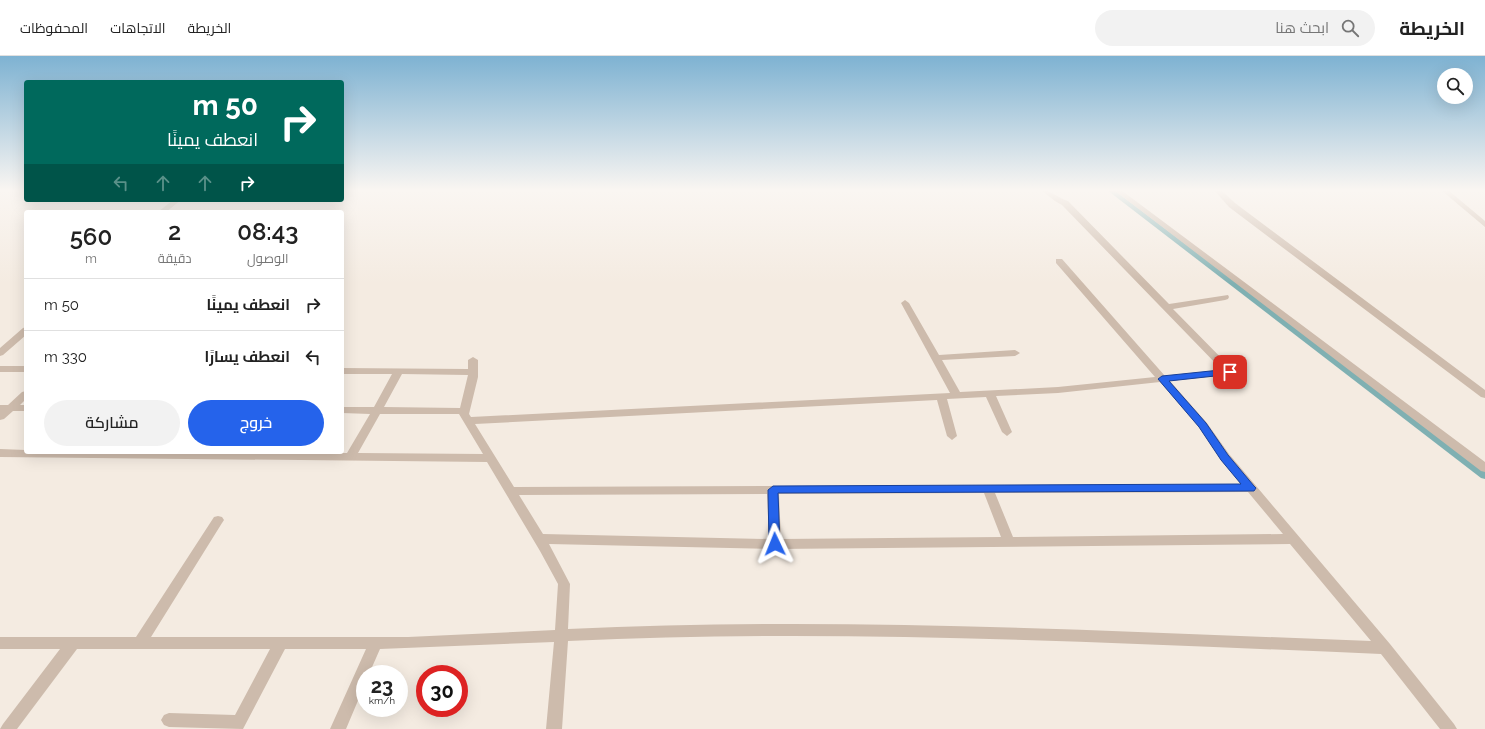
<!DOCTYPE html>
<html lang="ar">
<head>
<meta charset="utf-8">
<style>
	body { margin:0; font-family:Raleway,Cairo,sans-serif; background:#f2f2f2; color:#222; direction:rtl; height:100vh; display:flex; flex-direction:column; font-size:15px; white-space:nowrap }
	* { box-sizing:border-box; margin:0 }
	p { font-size:13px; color:#767676 }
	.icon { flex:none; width:22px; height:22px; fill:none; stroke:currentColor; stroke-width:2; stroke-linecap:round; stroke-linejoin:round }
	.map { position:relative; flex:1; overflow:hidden; direction:ltr }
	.drawer { position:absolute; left:24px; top:154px; width:320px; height:244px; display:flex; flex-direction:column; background:#fff; border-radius:4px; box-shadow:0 4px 16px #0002; direction:rtl }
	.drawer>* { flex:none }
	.banner { position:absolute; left:24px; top:24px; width:320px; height:122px; border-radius:4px; box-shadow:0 4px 16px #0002; direction:rtl; background:#00695c; color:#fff; overflow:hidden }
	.buttons { position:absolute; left:1437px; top:12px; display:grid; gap:8px }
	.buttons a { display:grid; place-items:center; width:36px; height:36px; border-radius:50%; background:#fff; box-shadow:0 4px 16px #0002; font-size:20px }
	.speed { position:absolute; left:356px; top:609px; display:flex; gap:8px; font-size:20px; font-weight:700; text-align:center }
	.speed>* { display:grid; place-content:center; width:52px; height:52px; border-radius:50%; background:#fff; box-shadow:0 4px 16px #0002; line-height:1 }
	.speed small { font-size:10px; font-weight:400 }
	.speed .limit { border:6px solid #d22; background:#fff; color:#111 }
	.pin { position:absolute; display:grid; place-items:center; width:34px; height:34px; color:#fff; margin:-17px; border-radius:8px; box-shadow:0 2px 6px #0006 }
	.me { position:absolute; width:44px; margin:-22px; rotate:358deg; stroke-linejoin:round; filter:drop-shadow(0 0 3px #0008) }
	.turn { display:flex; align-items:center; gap:14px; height:84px; padding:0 20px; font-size:18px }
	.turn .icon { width:52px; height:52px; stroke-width:2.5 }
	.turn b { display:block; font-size:28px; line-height:34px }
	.lanes { display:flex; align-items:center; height:38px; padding:0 20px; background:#0003; justify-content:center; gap:20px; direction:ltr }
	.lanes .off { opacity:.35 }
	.eta { display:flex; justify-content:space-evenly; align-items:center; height:68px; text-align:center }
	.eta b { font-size:24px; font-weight:600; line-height:28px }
	.primary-button { display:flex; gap:8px; margin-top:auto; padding:8px 20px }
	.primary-button a { flex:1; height:46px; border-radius:24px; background:#2563eb; color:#fff; font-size:16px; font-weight:600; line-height:46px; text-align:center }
	.primary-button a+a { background:#f2f2f2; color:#222 }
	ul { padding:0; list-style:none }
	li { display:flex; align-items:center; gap:12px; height:52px; padding:0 20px; border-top:1px solid #e0e0e0 }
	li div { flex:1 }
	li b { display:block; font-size:15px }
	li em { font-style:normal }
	header { display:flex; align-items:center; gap:24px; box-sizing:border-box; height:56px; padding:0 20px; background:#fff; border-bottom:1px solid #e0e0e0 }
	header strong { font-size:19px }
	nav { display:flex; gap:22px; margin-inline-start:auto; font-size:14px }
	.search { width:280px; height:36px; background:#f2f2f2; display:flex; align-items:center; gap:10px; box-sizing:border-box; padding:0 14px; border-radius:22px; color:#767676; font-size:15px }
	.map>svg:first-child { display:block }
</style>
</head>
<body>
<header>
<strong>الخريطة</strong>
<div class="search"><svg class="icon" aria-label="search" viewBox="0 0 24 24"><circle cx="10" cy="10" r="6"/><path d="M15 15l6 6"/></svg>ابحث هنا</div>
<nav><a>الخريطة</a><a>الاتجاهات</a><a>المحفوظات</a></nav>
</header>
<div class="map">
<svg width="1485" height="673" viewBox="0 0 1485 673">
	<rect width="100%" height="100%" fill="#f4ebe1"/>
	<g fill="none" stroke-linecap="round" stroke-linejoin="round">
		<path fill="#7fb0b2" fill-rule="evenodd" d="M1107 134H1114L1485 414V423L1481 422Z"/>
		<path fill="#cdbbac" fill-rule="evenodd" d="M1041 134C1051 134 1058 142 1068 145L1169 248 1228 239 1229 241 1228 243 1225 244 1173 253 1235 316 1230 319 1170 325 1207 367 1229 398 1390 588 1454 668 1457 673H1440L1381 598C1110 587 839 572 568 585L562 673H546L554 586 380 593 369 618H365V628L346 673H330L366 593H285L243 673 169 671 164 669 161 664 164 659 169 657 235 659 270 593H77L17 673H0L3 668 60 593H0V581H136L214 461 218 460 222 461 224 464 222 467 151 581H408L555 574 558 528 540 495 487 406 0 401V393L26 394V396L347 397 370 358 342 357V351H374L392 318H342V312L468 313V304L473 301 478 304V321L469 358 471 361 950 337 901 247 905 244 909 247 939 299 1015 294 1020 297 1015 300 942 304 960 336 1058 331 1155 321 1056 207V203H1062L1165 320 1222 314 1062 149 1055 145ZM402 318 468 319 460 352 384 351ZM1160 326 1199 371 1221 404 1241 428 514 431 475 368 937 344 947 380 952 384 957 380 947 343 986 341 1002 376 1007 380 1012 376 996 340 1058 337ZM380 358H459L483 398 358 397ZM1248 436 1283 478 1013 481 995 437ZM984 437 1001 481 781 483 779 438ZM767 438 769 483 543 478 519 439ZM549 488 775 493 1290 488 1371 585C1104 575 836 560 568 573L570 528Z
			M1114 134H1121L1485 406V416L1481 415Z
			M1214 134H1221L1235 147 1485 334V342L1481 341 1229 151Z
			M1441 134H1448L1485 165V171Z
			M173 144H181L166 156H158Z
			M26 271V279L3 299 0 300V292L23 272Z
			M0 310H26V316H0Z
			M26 335V343L20 349H26V355H13L4 363 0 364V349H8L22 336Z"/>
	</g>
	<linearGradient id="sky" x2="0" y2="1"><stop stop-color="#7eb2d2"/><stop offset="0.59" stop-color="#faf6f2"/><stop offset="1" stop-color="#faf6f2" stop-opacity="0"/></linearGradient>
	<rect width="1485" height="228" fill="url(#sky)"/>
	<path fill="#2563eb" stroke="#184099" d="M1230 313 1235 316 1233 318 1169 325 1206 367 1228 399 1254 430 1256 432 1254 435 778 437 780 488 779 491H771L769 488 768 434 773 430 1241 428 1221 404 1199 371 1158 323 1162 320Z"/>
</svg>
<div class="buttons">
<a><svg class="icon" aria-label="search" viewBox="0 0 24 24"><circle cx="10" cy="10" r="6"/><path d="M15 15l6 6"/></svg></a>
</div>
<div class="speed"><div>23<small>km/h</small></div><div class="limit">30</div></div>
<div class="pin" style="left:1230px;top:316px;background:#d93025"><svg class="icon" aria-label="arrive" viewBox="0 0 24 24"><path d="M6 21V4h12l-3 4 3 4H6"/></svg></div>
<svg class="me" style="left:775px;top:488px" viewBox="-20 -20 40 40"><path d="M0-17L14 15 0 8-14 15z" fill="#2563eb" stroke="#fff" stroke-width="4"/></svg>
<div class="banner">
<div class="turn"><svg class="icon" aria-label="right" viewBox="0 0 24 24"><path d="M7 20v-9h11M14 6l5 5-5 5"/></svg><div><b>50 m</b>انعطف يمينًا</div></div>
<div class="lanes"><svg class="icon off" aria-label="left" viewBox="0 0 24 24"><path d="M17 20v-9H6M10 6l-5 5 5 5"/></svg><svg class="icon off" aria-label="ahead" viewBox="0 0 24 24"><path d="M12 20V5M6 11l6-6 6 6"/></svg><svg class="icon off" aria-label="ahead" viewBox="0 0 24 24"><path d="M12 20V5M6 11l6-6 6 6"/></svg><svg class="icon" aria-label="right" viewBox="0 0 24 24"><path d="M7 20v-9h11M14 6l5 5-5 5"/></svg></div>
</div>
<section class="drawer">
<div class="eta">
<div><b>08:43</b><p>الوصول</p></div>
<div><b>2</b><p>دقيقة</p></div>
<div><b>560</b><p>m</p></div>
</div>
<ul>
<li><svg class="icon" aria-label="right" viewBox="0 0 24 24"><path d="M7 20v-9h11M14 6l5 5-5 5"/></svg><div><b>انعطف يمينًا</b></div><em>50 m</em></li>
<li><svg class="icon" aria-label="left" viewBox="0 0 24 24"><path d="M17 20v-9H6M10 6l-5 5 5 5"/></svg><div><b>انعطف يسارًا</b></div><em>330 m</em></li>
</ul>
<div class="primary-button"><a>خروج</a><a>مشاركة</a></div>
</section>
</div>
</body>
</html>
